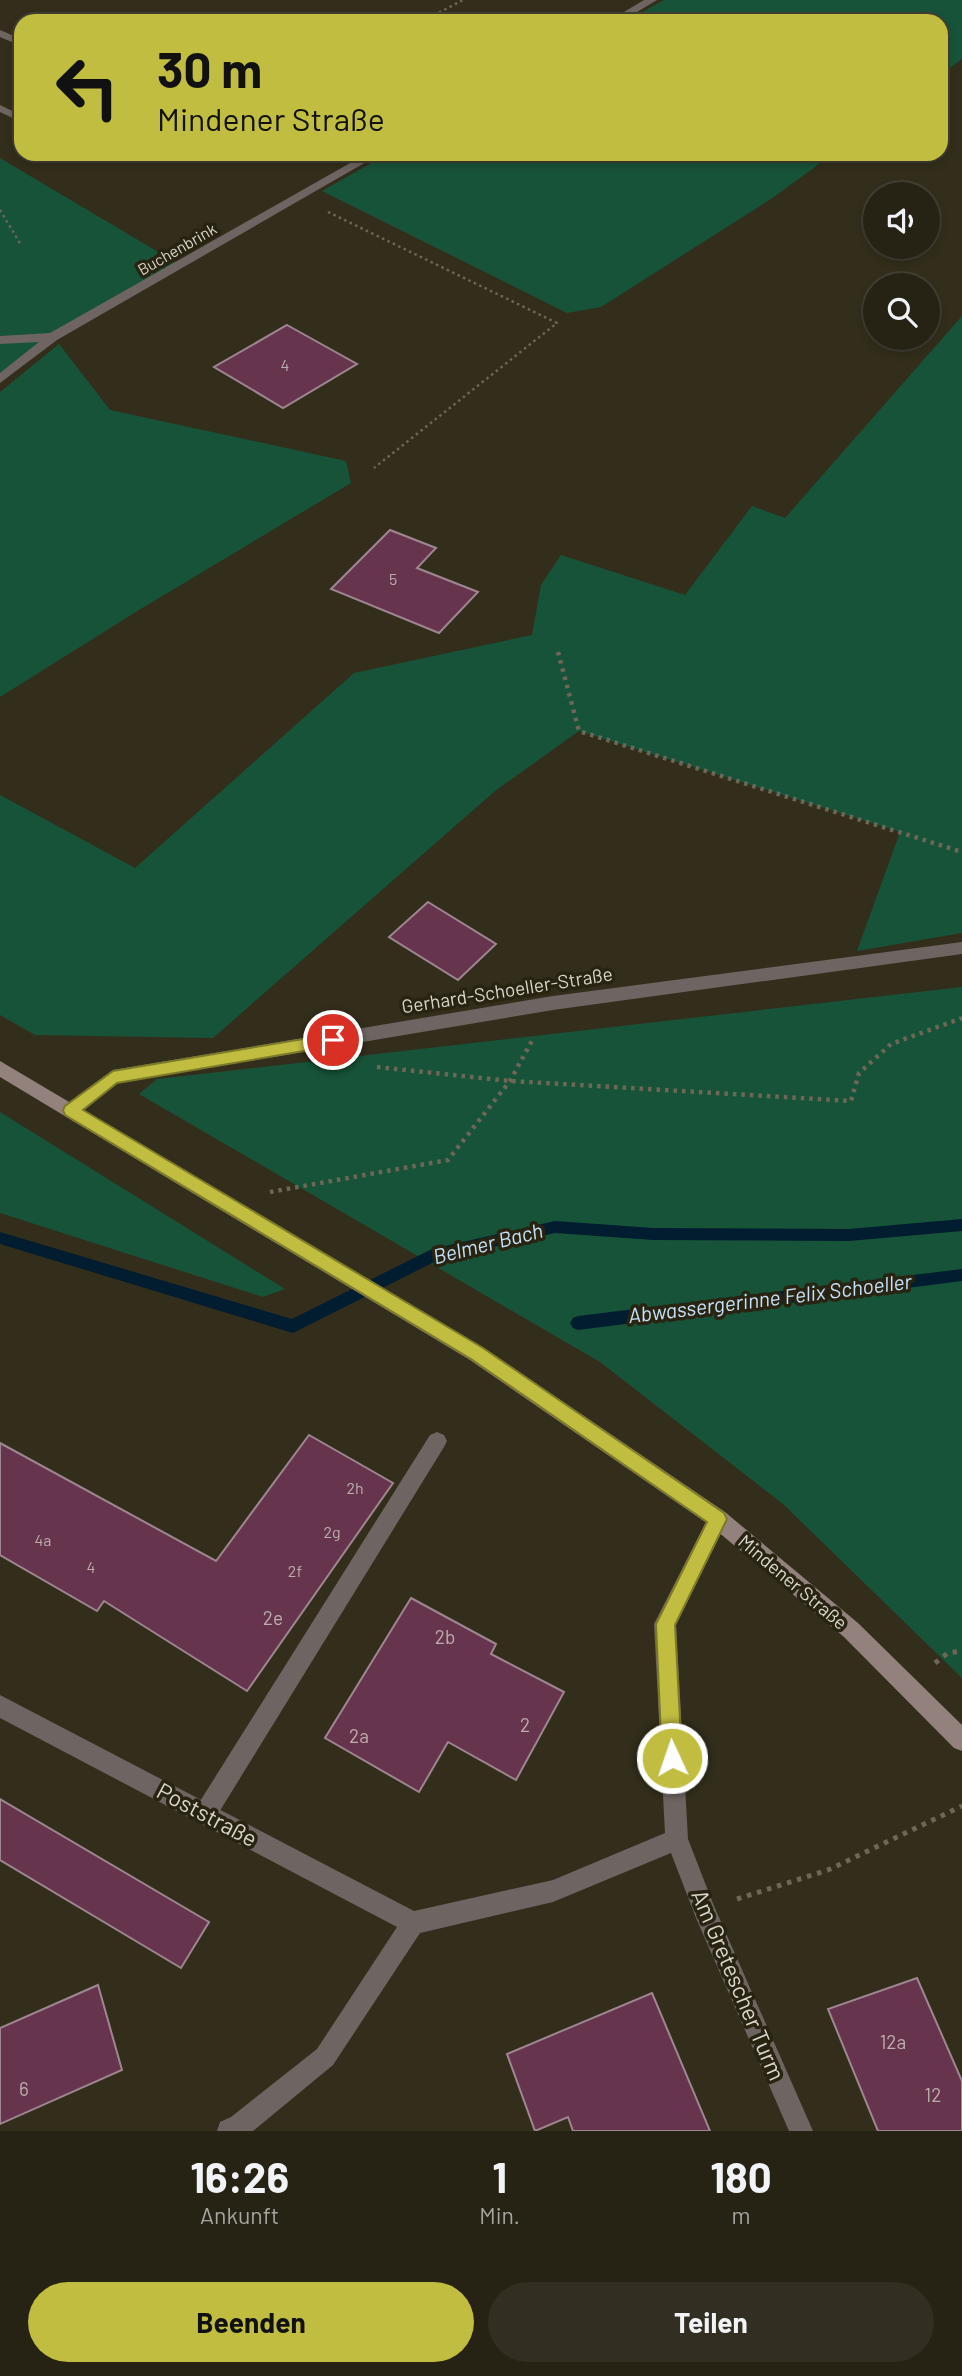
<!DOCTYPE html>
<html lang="de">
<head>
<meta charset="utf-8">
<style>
	body { margin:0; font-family:Barlow,sans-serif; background:#322f22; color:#f1f3f6; height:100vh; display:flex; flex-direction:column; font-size:26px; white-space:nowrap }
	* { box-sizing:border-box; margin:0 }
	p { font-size:23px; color:#a4a4a0 }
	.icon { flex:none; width:38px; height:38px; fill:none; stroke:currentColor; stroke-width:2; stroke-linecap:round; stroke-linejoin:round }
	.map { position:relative; height:2131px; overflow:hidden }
	.panel { display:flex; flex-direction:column; background:#262214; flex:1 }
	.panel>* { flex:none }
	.banner { position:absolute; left:14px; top:14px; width:934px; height:147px; border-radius:21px; box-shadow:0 4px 10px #0003,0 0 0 2px #423f34; background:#c1bd40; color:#111; overflow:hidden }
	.fabs { position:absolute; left:863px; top:182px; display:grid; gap:14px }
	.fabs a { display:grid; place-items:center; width:77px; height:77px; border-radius:50%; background:#262214; box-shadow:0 4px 10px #0003,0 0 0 2px #423f34; font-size:35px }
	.pin { position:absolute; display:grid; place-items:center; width:60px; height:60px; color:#fff; margin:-30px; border:4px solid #fff; border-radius:50%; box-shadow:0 2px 7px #0007 }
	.me { position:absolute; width:77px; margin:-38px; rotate:357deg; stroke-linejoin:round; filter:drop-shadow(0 0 5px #0008) }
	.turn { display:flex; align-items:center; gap:24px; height:147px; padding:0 28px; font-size:32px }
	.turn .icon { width:91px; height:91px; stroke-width:2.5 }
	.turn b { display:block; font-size:49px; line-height:60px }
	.eta { display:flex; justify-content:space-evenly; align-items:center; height:119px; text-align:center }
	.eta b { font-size:42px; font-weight:700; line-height:49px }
	.button { display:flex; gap:14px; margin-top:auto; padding:14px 28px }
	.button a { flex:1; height:80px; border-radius:42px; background:#c1bd40; color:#111; font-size:28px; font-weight:700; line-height:80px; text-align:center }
	.button a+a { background:#322f22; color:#f1f3f6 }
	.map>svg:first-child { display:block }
</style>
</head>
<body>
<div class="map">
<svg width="962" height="2131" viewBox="0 0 962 2131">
	<rect width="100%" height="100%" fill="#332e1b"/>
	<path fill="#175338" d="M664 0H962V59L942 74V21H626Z
		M387 154H833L771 199 601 307 567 313 322 191Z
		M0 158 180 265 53 337 0 379Z
		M962 316V933L857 951 900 832 579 731 495 791 213 1038 35 1035 0 1015V795L135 868 354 673 532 635 541 585 561 555 685 595 752 506 785 518Z
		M59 344 110 410 346 461 351 483 139 610 0 697V392Z
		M962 987V1678L783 1504 600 1362 139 1094 157 1079Z
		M0 1112 285 1289 263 1297 0 1213Z"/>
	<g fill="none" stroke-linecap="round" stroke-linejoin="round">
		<path fill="#021d2f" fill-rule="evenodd" d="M962 1219V1231L849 1241 653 1240 555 1233 440 1259 293 1333 0 1244V1232L292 1319 432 1249 555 1221 653 1228 849 1229Z
			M962 1269V1281L578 1330 573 1328 570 1323 573 1318 578 1316Z"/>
	</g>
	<path fill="#67344e" stroke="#9e8691" stroke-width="2" d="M287 325 357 364 283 408 214 367Z
		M390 530 436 548 417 568 478 592 439 633 331 589Z
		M428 902 496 944 458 980 389 937Z
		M309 1435 393 1483 247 1691 104 1601 97 1611 0 1555V1443L216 1561Z
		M411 1598 496 1644 491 1654 564 1692 516 1780 448 1742 419 1792 325 1738Z
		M0 1799 209 1922 181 1968 0 1860Z
		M917 1978 962 2081V2131H878L828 2009Z
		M98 1985 122 2070 0 2124V2028Z
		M652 1993 710 2131H573L568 2117 535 2131 507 2054Z"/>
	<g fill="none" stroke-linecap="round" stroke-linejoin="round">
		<path stroke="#6c6757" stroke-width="2.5" stroke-dasharray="2.5 3.5" stroke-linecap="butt" d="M423 21 463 0
			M0 210 21 245
			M328 212 557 323 374 468"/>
		<path stroke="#6c6757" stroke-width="4.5" stroke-dasharray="3.5 5" stroke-linecap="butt" d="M558 652 579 731 962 852
			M377 1067 510 1081 851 1101 859 1073 891 1044 962 1018
			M270 1192 448 1160 510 1081 534 1037"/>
		<path stroke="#6c6757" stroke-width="5" stroke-dasharray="4.5 6" stroke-linecap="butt" d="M935 1663 948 1653 962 1651
			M737 1899 828 1870 962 1806"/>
		<path fill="#6e6461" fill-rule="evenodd" d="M0 30 21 39V46L0 37Z
			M0 105 21 115V122L0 112Z
			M83 154H109L96 161Z
			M437 1432 444 1435 447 1441 444 1447 213 1822 205 1825 197 1822 194 1814 197 1806 430 1435Z"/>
		<path fill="#6e6461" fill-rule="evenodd" d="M644 0H657L622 21H609Z
			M366 154H380L57 340 0 383V373L39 342 0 344V336L50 333Z
			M962 942V954L553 1010 118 1083 77 1115H65L62 1110 65 1105 113 1070 553 996Z
			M718 1510 725 1512 728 1519 676 1625 688 1839 714 1906 813 2131H789L696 1918 671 1853 553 1902 420 1933 333 2065 253 2131H217L220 2122 231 2117 317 2049 397 1927 0 1718V1695L414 1911 553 1880 665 1833 654 1624 711 1512Z"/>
		<path fill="#92817d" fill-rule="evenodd" d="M0 1061 484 1348 725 1512 858 1623 962 1725V1751L954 1748 844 1637 711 1526 470 1360 0 1077Z"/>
	</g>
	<path fill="#c1bd40" stroke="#7d7b2a" stroke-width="2" d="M333 1034 341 1040 333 1046 117 1083 83 1110 483 1348 724 1513 727 1519 675 1625 682 1758 679 1765 672 1768 665 1765 662 1758 656 1624 707 1522 471 1359 65 1115 63 1110 65 1106 113 1071Z"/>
	<g text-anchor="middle" stroke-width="7" stroke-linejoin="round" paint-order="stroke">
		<g font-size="16" fill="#d9d6cb" stroke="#292412">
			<text transform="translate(177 249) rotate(-30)" y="6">Buchenbrink</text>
		</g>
		<g font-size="16" fill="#bcaeac">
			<text x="285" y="371">4</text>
			<text x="393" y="585">5</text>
			<text x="355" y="1494">2h</text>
			<text x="332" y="1538">2g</text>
			<text x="43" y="1546">4a</text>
			<text x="91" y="1573">4</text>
			<text x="295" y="1577">2f</text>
		</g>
		<g font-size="19" fill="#d9d6cb" stroke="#292412">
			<text transform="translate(507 990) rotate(-9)" y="7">Gerhard-Schoeller-Straße</text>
			<text transform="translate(793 1582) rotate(40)" y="7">Mindener Straße</text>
		</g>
		<g font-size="19" fill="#bcaeac">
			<text x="273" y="1625">2e</text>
			<text x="445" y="1644">2b</text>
			<text x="525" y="1732">2</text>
			<text x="359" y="1743">2a</text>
			<text x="893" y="2049">12a</text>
			<text x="24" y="2096">6</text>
			<text x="933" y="2102">12</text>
		</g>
		<g font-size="21" font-style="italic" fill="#c5e2f9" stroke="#292412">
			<text transform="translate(488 1244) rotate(-14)" y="7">Belmer Bach</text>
			<text transform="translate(770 1299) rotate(-7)" y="7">Abwassergerinne Felix Schoeller</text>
		</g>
		<g font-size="23" fill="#d9d6cb" stroke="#292412">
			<text transform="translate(207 1815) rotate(28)" y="8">Poststraße</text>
			<text transform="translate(738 1985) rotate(67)" y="8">Am Gretescher Turm</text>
		</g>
	</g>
</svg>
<div class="fabs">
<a><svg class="icon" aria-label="sound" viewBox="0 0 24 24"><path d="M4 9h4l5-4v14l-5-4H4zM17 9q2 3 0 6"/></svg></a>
<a><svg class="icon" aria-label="search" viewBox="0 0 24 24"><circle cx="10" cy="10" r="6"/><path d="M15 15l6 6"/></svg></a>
</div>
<div class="pin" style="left:333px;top:1040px;background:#d93025"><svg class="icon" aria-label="arrive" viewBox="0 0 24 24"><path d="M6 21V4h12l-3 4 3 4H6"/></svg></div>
<svg class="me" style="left:672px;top:1758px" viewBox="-20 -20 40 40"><circle r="17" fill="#c1bd40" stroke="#fff" stroke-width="3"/><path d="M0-11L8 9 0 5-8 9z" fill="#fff"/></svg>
<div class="banner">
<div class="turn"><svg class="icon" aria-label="left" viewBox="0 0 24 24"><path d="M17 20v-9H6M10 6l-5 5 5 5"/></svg><div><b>30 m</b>Mindener Straße</div></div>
</div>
</div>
<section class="panel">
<div class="eta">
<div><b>16:26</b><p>Ankunft</p></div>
<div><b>1</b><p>Min.</p></div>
<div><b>180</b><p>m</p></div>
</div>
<div class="button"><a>Beenden</a><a>Teilen</a></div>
</section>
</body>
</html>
